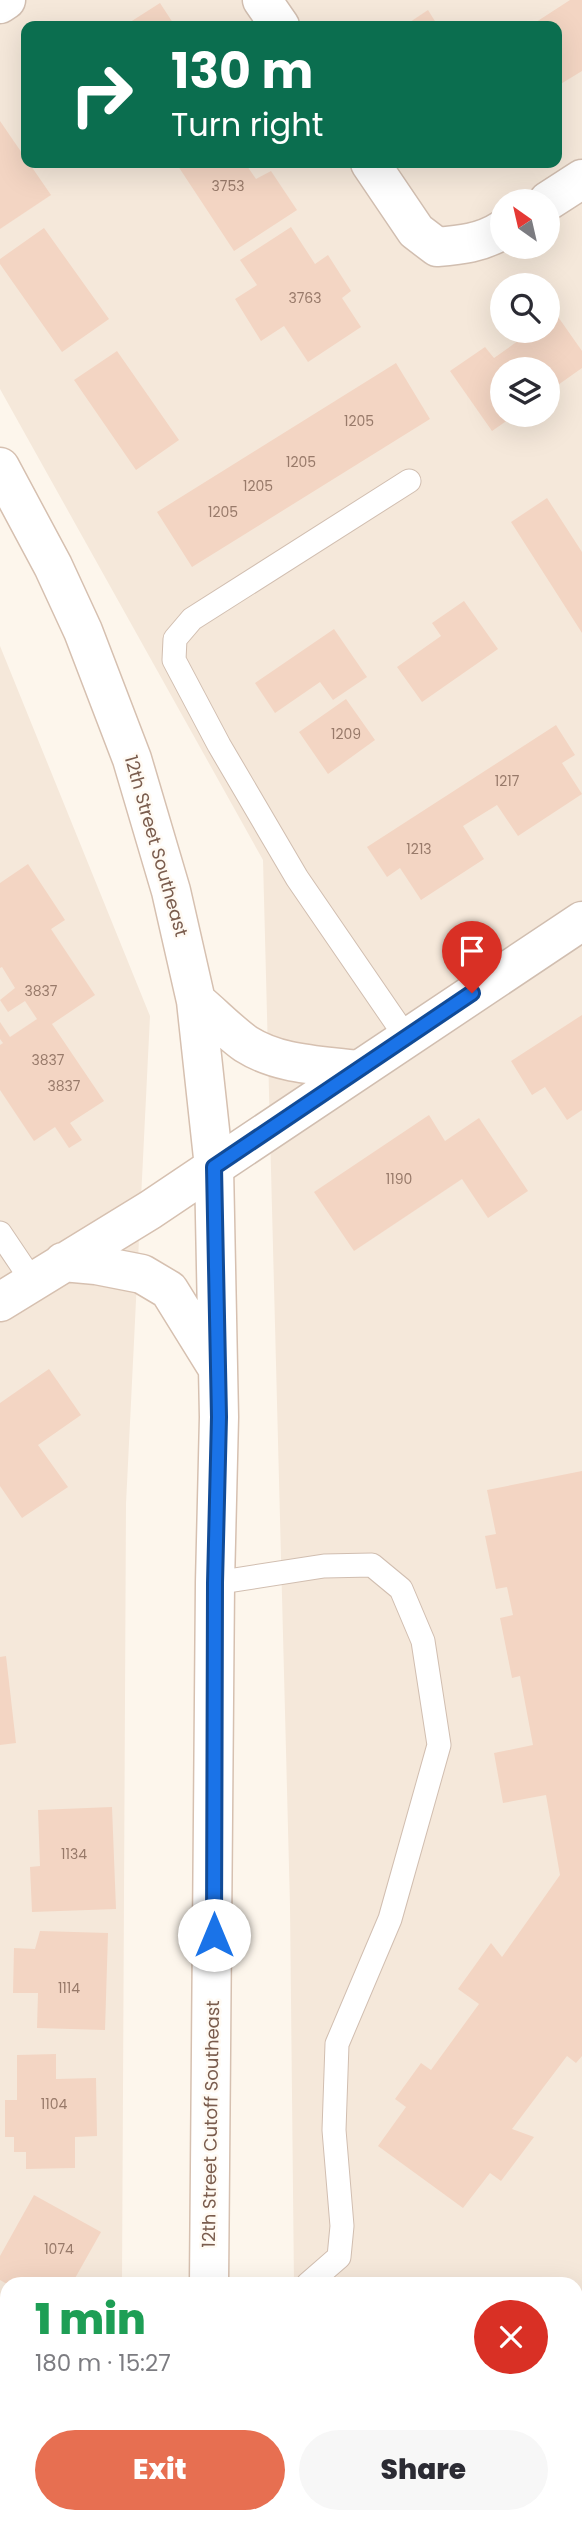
<!DOCTYPE html>
<html lang="en">
<head>
<meta charset="utf-8">
<style>
	body { margin:0; font-family:Poppins,sans-serif; background:#f7f7f7; color:#2b2b33; height:100vh; display:flex; flex-direction:column; font-size:26px; white-space:nowrap }
	* { box-sizing:border-box; margin:0 }
	p { font-size:23px; color:#7c7c81 }
	.icon { flex:none; width:38px; height:38px; fill:none; stroke:currentColor; stroke-width:2; stroke-linecap:round; stroke-linejoin:round }
	.map { position:relative; flex:1; overflow:hidden }
	.panel { position:absolute; left:0px; top:2277px; width:583px; height:247px; display:flex; flex-direction:column; background:#fff; border-radius:21px 21px 0 0; box-shadow:0 7px 28px #0002 }
	.panel>* { flex:none }
	.banner { position:absolute; left:21px; top:21px; width:541px; height:147px; border-radius:14px; box-shadow:0 7px 28px #0002; background:#0b6e4f; color:#fff; overflow:hidden }
	.needle { width:46px; rotate:326deg }
	.buttons { position:absolute; left:490px; top:189px; display:grid; gap:14px }
	.buttons a { display:grid; place-items:center; width:70px; height:70px; border-radius:50%; background:#fff; box-shadow:0 7px 28px #0002; font-size:35px }
	.pin { position:absolute; display:grid; place-items:center; width:60px; height:60px; color:#fff; margin:-72px -30px; border-radius:50% 50% 50% 0; rotate:-45deg; box-shadow:0 0 7px #0007 }
	.pin .icon { rotate:45deg }
	.me { position:absolute; width:77px; margin:-38px; rotate:0deg; stroke-linejoin:round; filter:drop-shadow(0 0 5px #0008) }
	.turn { display:flex; align-items:center; gap:24px; height:147px; padding:0 35px; font-size:32px }
	.turn .icon { width:91px; height:91px; stroke-width:2.5 }
	.turn b { display:block; font-size:49px; line-height:60px }
	.round { display:grid; place-items:center; flex:none; width:74px; height:74px; border-radius:37px; background:#f7f7f7 }
	.headline { display:flex; align-items:center; justify-content:space-between; height:119px; padding:0 35px }
	h1 { font-size:42px; font-weight:800; line-height:52px; color:#1e9e55 }
	.cta { display:flex; gap:14px; margin-top:auto; padding:14px 35px }
	.cta a { flex:1; height:80px; border-radius:42px; background:#e76f51; color:#fff; font-size:28px; font-weight:800; line-height:80px; text-align:center }
	.cta a+a { background:#f7f7f7; color:#2b2b33 }
	.map>svg:first-child { display:block }
</style>
</head>
<body>
<div class="map">
<svg width="582" height="2523" viewBox="0 0 582 2523">
	<rect width="100%" height="100%" fill="#fdf6ec"/>
	<path fill="#f5e8da" fill-rule="evenodd" d="M0 0H582V2523H296V2516H576V2284H294L290 1906 263 860 0 389ZM26 26H556V163H26ZM502 201H548V247H502ZM502 285H548V331H502ZM502 369H548V415H502Z
		M0 646 150 1016 126 1504 122 2284H7V2516L121 2517 120 2523H0Z"/>
	<g fill="none" stroke-linecap="round" stroke-linejoin="round">
		<path stroke="#a5d3da" stroke-width="12" d="M576 2352H582
			M314 2523 316 2516"/>
	</g>
	<path fill="#f3d5c3" d="M570 0H582V71L559 85 556 81V26H530Z
		M160 3 175 26H124Z
		M428 10 438 26H404Z
		M0 121 26 159V163H29L51 195 0 229Z
		M176 163H245L256 179 271 171 297 210 234 251Z
		M291 227 315 264 328 255 351 291 342 298 361 327 308 362 284 326 261 341 235 299 257 285 240 260Z
		M44 228 109 319 62 352 0 264V259Z
		M556 314 582 351V368L548 392V369H502V415H515L492 431 450 371 485 347 494 358 532 331H548V320Z
		M117 351 179 440 136 470 74 380Z
		M396 363 430 419 192 567 157 512Z
		M547 498 582 552V633L511 522Z
		M464 601 498 649 422 702 397 667 441 636 432 623Z
		M334 629 367 677 333 700 320 682 275 713 255 683Z
		M346 699 375 740 328 774 299 732Z
		M556 725 575 755 562 763 582 794 518 836 497 805 463 826 484 859 421 900 400 868 387 877 367 847Z
		M28 864 65 920 51 929 95 995 52 1024 104 1101 70 1123 82 1140 69 1148 55 1127 34 1141 0 1090V1045L3 1043 0 1039V1022L10 1037 37 1019 25 1001 8 1012 0 1000 15 988 2 967 0 968V883Z
		M582 1015V1110L567 1120 545 1087 532 1095 511 1061Z
		M429 1115 445 1141 479 1118 528 1191 488 1218 462 1179 354 1251 314 1192Z
		M49 1369 81 1415 38 1445 68 1487 22 1518 0 1486V1403Z
		M582 1471V2056L576 2063 567 2056 512 2129 534 2137 501 2181 490 2173 463 2208 378 2146 406 2107 395 2099 421 2063 431 2070 479 2004 458 1989 491 1943 502 1957 560 1875 546 1795 503 1803 494 1753 533 1745 520 1676 512 1678 500 1618 513 1615 507 1587 496 1589 485 1536 496 1534 487 1490Z
		M6 1656 16 1743 0 1745V1657Z
		M112 1807 116 1909 32 1912 30 1867 40 1866 38 1810Z
		M40 1931 108 1933 105 2030 37 2028 38 1993H13L14 1948 35 1949Z
		M56 2054V2079L96 2078 97 2136 75 2137V2168L26 2169V2152H14V2137H5V2100H17V2055Z
		M34 2195 101 2232 74 2280 81 2284H7L0 2280V2256Z
		M0 2351 7 2362 0 2366Z
		M7 2435V2516H64L69 2523H0V2439Z
		M70 2516H105L95 2523H74Z"/>
	<g fill="none" stroke-linecap="round" stroke-linejoin="round">
		<defs>
			<path id="lane" d="M406 1037 297 878 219 745 174 660 175 639 192 619 409 481
				M0 1233 33 1282
				M215 1583 324 1566 372 1565 401 1589 423 1641 439 1745 390 1919 337 2044 334 2130 342 2226 339 2257 308 2284"/>
			<path id="street" d="M262 0 280 26
				M0 4 6 0
				M370 163 416 231 437 247C460 245 482 243 502 230
				M548 201 582 179
				M214 1167 582 921"/>
			<path id="secondary" d="M0 467 53 566 83 631 132 759 171 891 196 1001 214 1167 219 1417 215 1583 209 2284
				M196 1001C213 1015 229 1032 246 1044 279 1065 320 1065 357 1070
				M63 1262 96 1265 142 1274 169 1290 218 1369
				M0 1302 150 1210 214 1167
				M207 2523 208 2516"/>
		</defs>
		<use href="#lane" stroke="#d1beb0" stroke-width="25"/>
		<use href="#street" stroke="#d1beb0" stroke-width="41"/>
		<use href="#secondary" stroke="#d6c0b0" stroke-width="41"/>
		<use href="#lane" stroke="#fff" stroke-width="23"/>
		<use href="#street" stroke="#fff" stroke-width="38"/>
		<use href="#secondary" stroke="#fff" stroke-width="38"/>
	</g>
	<g fill="none" stroke-linecap="round" stroke-linejoin="round">
		<defs>
			<path id="route" d="M214 1935 215 1583 219 1417 214 1167 472 993"/>
		</defs>
		<use href="#route" stroke="#114b97" stroke-width="18"/>
		<use href="#route" stroke="#1a73e8" stroke-width="12"/>
	</g>
	<g text-anchor="middle" stroke-width="5" stroke-linejoin="round" paint-order="stroke">
		<g font-size="14" fill="#987a6a">
			<text x="228" y="191">3753</text>
			<text x="305" y="303">3763</text>
			<text x="359" y="426">1205</text>
			<text x="301" y="467">1205</text>
			<text x="258" y="491">1205</text>
			<text x="223" y="517">1205</text>
			<text x="346" y="739">1209</text>
			<text x="507" y="786">1217</text>
			<text x="419" y="854">1213</text>
			<text x="41" y="996">3837</text>
			<text x="48" y="1065">3837</text>
			<text x="64" y="1091">3837</text>
			<text x="399" y="1184">1190</text>
			<text x="74" y="1859">1134</text>
			<text x="69" y="1993">1114</text>
			<text x="54" y="2109">1104</text>
			<text x="59" y="2254">1074</text>
		</g>
		<g font-size="18" fill="#7a5c4d" stroke="#fffaf3">
			<text transform="translate(156 846) rotate(74)" y="6">12th Street Southeast</text>
			<text transform="translate(211 2124) rotate(-89)" y="6">12th Street Cutoff Southeast</text>
		</g>
	</g>
</svg>
<div class="buttons">
<a><svg class="needle" viewBox="-14 -14 28 28"><path d="M0-13l5 13h-10z" fill="#e53935"/><path d="M0 13l5-13h-10z" fill="#7c7c81"/></svg></a>
<a><svg class="icon" aria-label="search" viewBox="0 0 24 24"><circle cx="10" cy="10" r="6"/><path d="M15 15l6 6"/></svg></a>
<a><svg class="icon" aria-label="layers" viewBox="0 0 24 24"><path d="M12 4l9 5-9 5-9-5zM3 14l9 5 9-5"/></svg></a>
</div>
<div class="pin" style="left:472px;top:993px;background:#d93025"><svg class="icon" aria-label="arrive" viewBox="0 0 24 24"><path d="M6 21V4h12l-3 4 3 4H6"/></svg></div>
<svg class="me" style="left:214px;top:1935px" viewBox="-20 -20 40 40"><circle r="19" fill="#fff"/><path d="M0-13L10 11 0 6-10 11z" fill="#1a73e8"/></svg>
<div class="banner">
<div class="turn"><svg class="icon" aria-label="right" viewBox="0 0 24 24"><path d="M7 20v-9h11M14 6l5 5-5 5"/></svg><div><b>130 m</b>Turn right</div></div>
</div>
<section class="panel">
<div class="headline"><div><h1>1 min</h1><p>180 m · 15:27</p></div><a class="round" style="background:#d93025;color:#fff"><svg class="icon" aria-label="close" viewBox="0 0 24 24"><path d="M6 6l12 12M18 6L6 18"/></svg></a></div>
<div class="cta"><a>Exit</a><a>Share</a></div>
</section>
</div>
</body>
</html>
